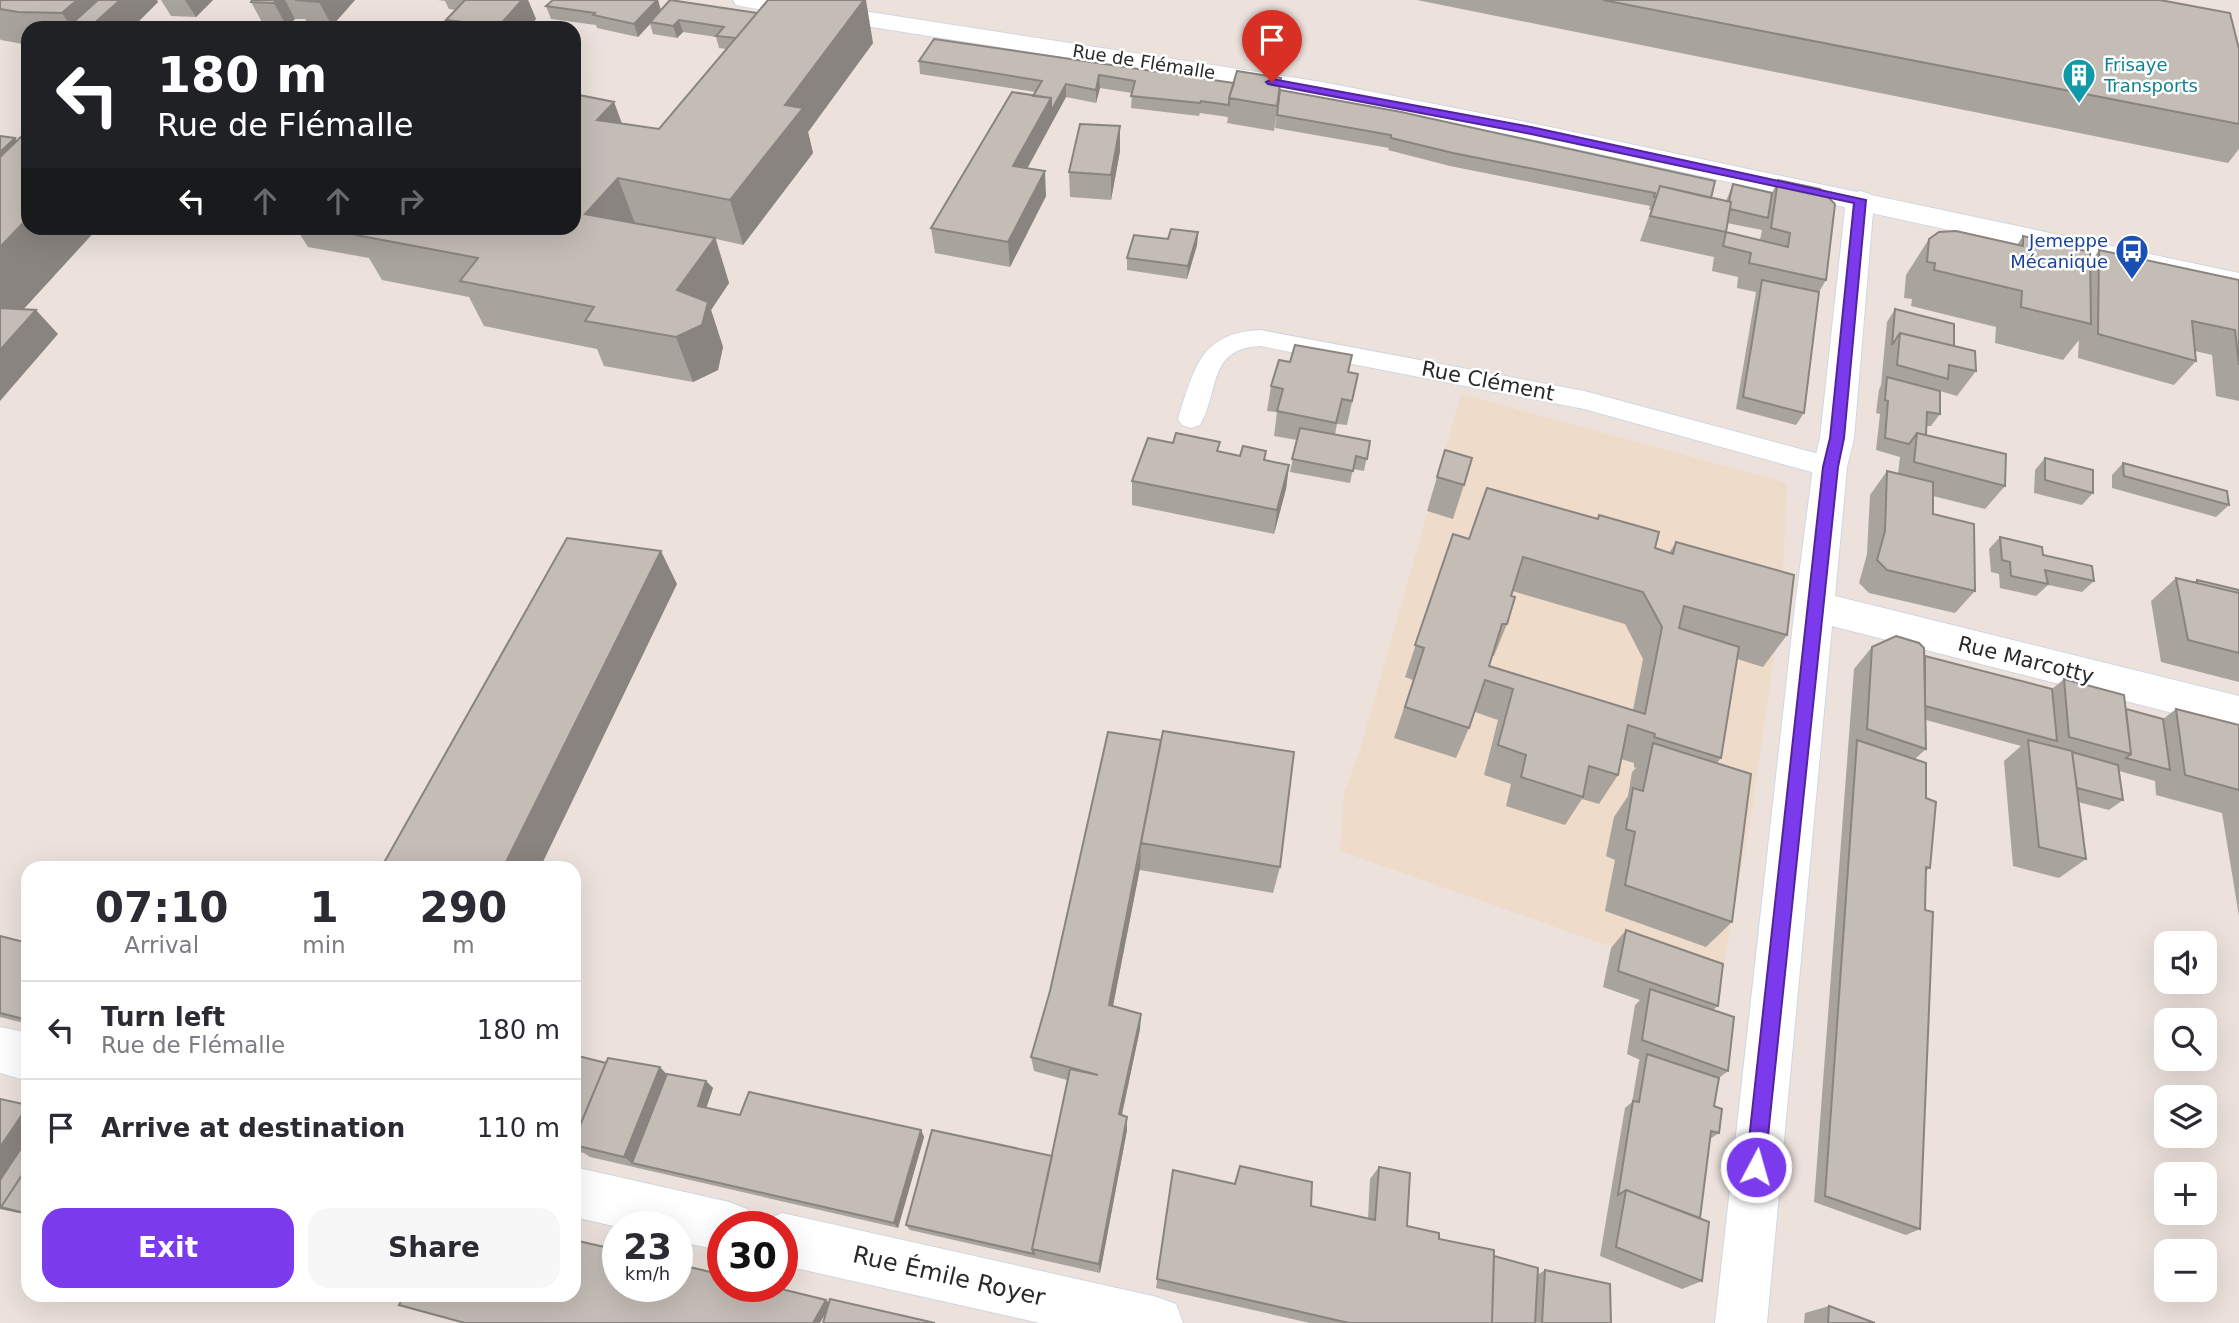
<!DOCTYPE html>
<html lang="en">
<head>
<meta charset="utf-8">
<style>
	body { margin:0; font-family:"DejaVu Sans",sans-serif; background:#f7f7f7; color:#2b2b33; height:100vh; display:flex; flex-direction:column; font-size:26px; white-space:nowrap }
	* { box-sizing:border-box; margin:0 }
	p { font-size:23px; color:#7c7c81 }
	.icon { flex:none; width:38px; height:38px; fill:none; stroke:currentColor; stroke-width:2; stroke-linecap:round; stroke-linejoin:round }
	.map { position:relative; flex:1; overflow:hidden }
	.details { position:absolute; left:21px; top:861px; width:560px; height:441px; display:flex; flex-direction:column; background:#fff; border-radius:21px; box-shadow:0 7px 28px #0002 }
	.details>* { flex:none }
	.hud { position:absolute; left:21px; top:21px; width:560px; height:214px; border-radius:21px; box-shadow:0 7px 28px #0002; background:#202124; color:#fff; overflow:hidden }
	.controls { position:absolute; left:2154px; top:931px; display:grid; gap:14px }
	.controls a { display:grid; place-items:center; width:63px; height:63px; border-radius:14px; background:#fff; box-shadow:0 7px 28px #0002; font-size:35px }
	.speed { position:absolute; left:602px; top:1211px; display:flex; gap:14px; font-size:35px; font-weight:700; text-align:center }
	.speed>* { display:grid; place-content:center; width:91px; height:91px; border-radius:50%; background:#fff; box-shadow:0 7px 28px #0002; line-height:1 }
	.speed small { font-size:18px; font-weight:400 }
	.speed .limit { border:10px solid #d22; background:#fff; color:#111 }
	.pin { position:absolute; display:grid; place-items:center; width:60px; height:60px; color:#fff; margin:-72px -30px; border-radius:50% 50% 50% 0; rotate:-45deg; box-shadow:0 0 7px #0007 }
	.pin .icon { rotate:45deg }
	.me { position:absolute; width:77px; margin:-38px; rotate:6deg; stroke-linejoin:round; filter:drop-shadow(0 0 5px #0008) }
	.turn { display:flex; align-items:center; gap:24px; height:147px; padding:0 21px; font-size:32px }
	.turn .icon { width:91px; height:91px; stroke-width:2.5 }
	.turn b { display:block; font-size:49px; line-height:60px }
	.lanes { display:flex; align-items:center; height:66px; padding:0 21px; background:#0003; justify-content:center; gap:35px; direction:ltr }
	.lanes .off { opacity:.35 }
	.eta { display:flex; justify-content:space-evenly; align-items:center; height:119px; text-align:center }
	.eta b { font-size:42px; font-weight:800; line-height:49px }
	.button { display:flex; gap:14px; margin-top:auto; padding:14px 21px }
	.button a { flex:1; height:80px; border-radius:21px; background:#7c3aed; color:#fff; font-size:28px; font-weight:800; line-height:80px; text-align:center }
	.button a+a { background:#f7f7f7; color:#2b2b33 }
	ul { padding:0; list-style:none }
	li { display:flex; align-items:center; gap:21px; height:98px; padding:0 21px; border-top:2px solid #e1e1e2 }
	li div { flex:1 }
	li b { display:block; font-size:26px }
	li em { font-style:normal }
	.map>svg:first-child { display:block }
</style>
</head>
<body>
<div class="map">
<svg width="2239" height="1323" viewBox="0 0 2239 1323">
	<rect width="100%" height="100%" fill="#ece1db"/>
	<path fill="#efdbc9" d="M1461 394 1787 483 1781 608 1750 822 1720 985 1340 851 1344 793 1361 747Z"/>
	<g fill="none" stroke-linecap="round" stroke-linejoin="round">
		<defs>
			<path id="lane" d="M1260 330 1584 391 1830 457 1839 460 1843 467 1839 474 1830 477 1584 409 1260 346C1207 349 1220 391 1200 425L1191 428 1182 425 1178 419C1194 369 1200 333 1260 330Z"/>
			<path id="street" d="M1860 191 1870 194 1874 200 1854 438 1847 467 1835 596 2239 696V730L1832 626 1767 1323H1715L1795 606 1813 467 1820 438 1846 200 1850 194Z
				M0 1027 28 1033V1081L0 1073Z
				M574 1167 729 1202 747 1209 754 1227H723V1251L677 1241V1227H618L574 1217Z
				M782 1213 1157 1297 1176 1304 1183 1323H1040L782 1265V1227H762L764 1221Z"/>
			<path id="secondary" d="M733 0H792L1322 82 1531 123 2239 273V293L1531 139 1322 98 745 7 736 5Z"/>
		</defs>
		<use href="#lane" stroke="#d0d7e3" stroke-width="2"/>
		<use href="#street" stroke="#d0d7e3" stroke-width="2"/>
		<use href="#secondary" stroke="#d0d7e3" stroke-width="2"/>
		<use href="#lane" fill="#fff" fill-rule="evenodd"/>
		<use href="#street" fill="#fff" fill-rule="evenodd"/>
		<use href="#secondary" fill="#fff" fill-rule="evenodd"/>
	</g>
	<path fill="#a9a39d" fill-rule="evenodd" d="M0 0H157L158 2 132 28H28V45L1 40 0 39Z
		M161 0H213L196 17 171 16Z
		M252 0H355L332 26 308 24 305 19H295L287 27 264 26 251 2Z
		M438 0H528L536 19 528 28H449L446 20 456 10 449 9 445 1Z
		M658 0 661 10 873 43 808 132 813 153 743 245 716 239 729 283 711 310 723 347 718 370 693 382 604 366 597 349 484 326 469 297 382 280 369 258 308 247 296 228H574L614 102 622 123 659 129 726 49 719 48 716 37 683 32 677 38 653 34 650 24 638 37 597 28 596 25 551 19 546 6Z
		M1417 0H2160L2239 49V149L2228 163Z
		M919 61 1280 90 1726 201 1733 184 1772 193 1778 180 1826 280 1819 292 1804 413 1796 425 1736 409 1756 292 1737 288 1738 277 1712 271 1714 257 1726 232 1760 240 1762 230 1727 223 1726 232 1714 257 1640 241 1651 210H1649L1650 206 1450 166 1388 150 1389 148 1275 128 1278 106 1274 131 1227 123 1228 117 1200 113 1199 116 1131 108 1132 93 1100 88 1096 103 1066 97 1027 168 1046 196 1010 267 935 253 931 228 1035 92 920 74Z
		M1120 151 1111 200 1070 197 1069 172Z
		M1198 232 1197 245 1187 279 1127 270V258L1168 239Z
		M2023 236 2090 263 2099 250 2239 280V401L2216 396 2212 355 2195 351 2196 361 2174 385 2078 358 2079 340 2063 360 1995 343 1996 327 1911 306 1912 299 1904 298 1906 275 1929 239 2017 245Z
		M1895 309 1954 346 1976 371 1957 396 1940 391V414L1931 426H1926V435L2005 486 1985 509 1933 496V514L1975 591 1955 613 1869 593 1859 583 1867 554 1870 495 1887 471 1898 474 1900 457 1876 450 1880 414 1876 413 1879 390 1881 385 1887 322Z
		M1349 372 1353 398 1347 425 1337 424 1335 435 1370 441 1364 471 1353 469 1350 483 1290 472 1297 440 1274 436 1277 412 1267 411 1271 386Z
		M1445 450 1464 485 1453 519 1427 511Z
		M1266 451 1265 460 1289 465 1286 489 1274 534 1132 505V481L1219 452 1240 456Z
		M2045 458 2093 493 2082 505 2034 493 2035 470Z
		M2123 463 2229 505 2216 517 2112 488V475Z
		M1453 534 1469 539 1655 548 1669 553 1676 542 1787 635 1763 667 1737 659 1721 758 1717 763 1732 922 1706 947 1605 911 1615 860 1606 856 1614 817 1628 796 1632 772 1636 768 1634 767V763L1621 759 1618 775 1599 804 1582 799 1565 825 1506 806 1511 784 1484 775 1498 720 1475 712 1469 728 1456 758 1394 738 1413 680 1405 677ZM1512 591 1625 624 1643 659 1633 710 1489 666 1492 656H1494L1507 624Z
		M2000 537 2043 555 2094 581 2082 592 2048 585 2036 596 2000 588 1999 574 1991 572 1989 549Z
		M2176 578 2194 582 2197 580 2239 590V682L2161 662 2151 601Z
		M1872 647 1925 656 2052 689 2064 679 2126 709 2163 719 2176 709 2239 725V916L2222 813 2156 795 2155 781 2119 771 2123 800 2109 810 2078 802 2086 859 2059 878 2013 866 2004 761 2021 746 1926 720V749L1915 759 1926 798 1930 868 1926 871 1925 910 1920 1229 1906 1235 1814 1202 1854 669Z
		M1108 732 1280 867 1273 893 1140 870V868L1113 1006 1141 1014 1140 1029 1122 1115 1127 1117V1130L1100 1273 910 1230 906 1225 1052 1156 1067 1080 1034 1071 1031 1057 1050 991Z
		M1626 930 1718 1006 1713 1010 1728 1071 1719 1078 1714 1106 1719 1133 1710 1139 1700 1218 1702 1281 1682 1289 1600 1256 1625 1108 1632 1102 1639 1061 1640 1060 1627 1054 1635 1005 1640 1000 1603 987 1611 948Z
		M0 936 28 943V1024L0 1017Z
		M574 1055 606 1063 706 1081 713 1088 706 1108 740 1115 921 1130 924 1137 898 1228 590 1157 584 1153 574 1151Z
		M1240 1166 1311 1206 1368 1218 1370 1179 1379 1167 1407 1226 1439 1239 1494 1256 1537 1275 1545 1270 1611 1323H1310L1156 1288 1173 1170 1234 1184Z
		M1829 1306 1875 1323H1804L1805 1313Z"/>
	<path fill="#89847f" d="M77 0H157L158 2 132 28H72L62 13Z
		M185 0H213L196 17Z
		M276 0H285L295 19 287 27 274 3Z
		M321 0H355L332 26 319 2Z
		M522 0H528L536 19 528 28H500L499 26Z
		M657 0H658L661 12 650 22V24L638 37 634 24Z
		M864 0H866L873 43 808 132 813 153 743 245 730 200 785 105Z
		M679 20 683 32 677 38 673 26Z
		M1099 75 1100 88 1096 103V90Z
		M1066 84V97L1015 191 1013 166 1051 98Z
		M614 102 630 147 597 120Z
		M1120 126V151L1111 200V175Z
		M15 138 28 154 0 235V152Z
		M1045 171 1046 196 1010 267 1008 242Z
		M618 178 635 223 585 214Z
		M28 218V228H98L0 335V247Z
		M1198 232 1197 245 1187 279 1188 266Z
		M715 238 729 283 711 310 723 347 718 370 693 382 676 337 677 290Z
		M36 310 58 334 0 401V350Z
		M1289 465 1286 489 1274 534 1277 510Z
		M661 551 677 584 540 868H503Z
		M1141 849 1140 868 1110 1021 1109 1005Z
		M1141 1014 1140 1029 1119 1127V1114Z
		M660 1067 674 1082 632 1163 624 1157Z
		M706 1081 713 1088 705 1112 698 1106Z
		M28 1106V1171L0 1208V1147Z
		M1127 1117V1130L1100 1273 1099 1264Z
		M921 1130 924 1137 898 1228 894 1223Z
		M826 1300 831 1304 820 1323H813Z"/>
	<path fill="#c4bdb6" stroke="#89847f" stroke-width="2" fill-rule="evenodd" d="M0 0H77L62 13 18 12 0 9Z
		M98 0H120L89 28H67Z
		M252 0H276L274 3 251 2Z
		M295 0H321L319 2Z
		M465 0H522L499 26 446 20Z
		M553 0H657L634 24 593 15 595 13 546 6Z
		M670 0 757 13 736 38 716 36 724 27 679 20 673 26 650 22Z
		M768 0H864L785 105 803 108 730 200 618 178 585 214 715 238 677 290 708 302 702 325 676 337 585 321 594 307 460 281 478 258 356 235 363 228H574V94L614 102 597 120 659 129Z
		M1603 0H2160L2230 13 2239 49V124Z
		M934 39 1234 83 1229 98V105L1201 101 1200 103 1131 96 1135 81 1099 75 1096 90 1066 84 1051 111V98L1033 96 1042 81 919 61Z
		M1237 71 1281 78 1277 106 1229 98Z
		M1280 90 1401 112 1715 181 1711 198 1660 186 1656 198 1654 197 1655 193 1453 153 1391 138V135L1277 115Z
		M1012 92 1051 98 1013 166 1045 171 1008 242 931 228Z
		M1080 124 1120 126 1111 175 1069 172Z
		M28 130V218L0 247V157Z
		M0 136 15 138 0 152Z
		M1778 180 1820 189 1835 204 1826 280 1749 263 1751 253 1723 246 1726 232 1788 247 1790 233 1771 228Z
		M1733 184 1772 193 1768 218 1730 209 1731 202 1729 201Z
		M1660 186 1731 202 1726 232 1650 216Z
		M1171 229 1198 232 1188 266 1127 258 1134 235 1168 239Z
		M1956 231 2023 246V236L2090 252 2091 324 2021 307 2022 291 1934 270 1935 263 1927 262 1929 239 1939 232Z
		M2099 250 2239 280V365L2235 330 2192 321 2196 361 2098 334Z
		M1762 280 1819 292 1804 413 1743 397Z
		M0 308 36 310 0 350Z
		M1895 309 1954 324V346L1900 333 1892 345Z
		M1900 333 1975 351 1976 371 1949 365 1948 379 1897 365Z
		M1295 345 1352 355 1348 372 1358 374 1352 401 1342 399 1336 423 1277 411 1283 389 1271 386 1279 360 1290 362Z
		M1887 377 1940 391V414L1927 412 1926 435 1917 433 1909 444 1885 438 1888 401 1885 400Z
		M1300 428 1370 441 1367 459 1356 456 1353 471 1292 459Z
		M1176 433 1220 442 1217 451 1240 456 1243 446 1266 451 1264 460 1289 465 1277 510 1132 481 1148 438 1173 443Z
		M1917 433 2006 454 2005 486 1914 462Z
		M1445 450 1472 458 1464 485 1437 477Z
		M2045 458 2093 470V493L2045 480Z
		M2123 463 2227 491 2229 505 2124 476Z
		M1887 471 1933 482V514L1974 524 1975 591 1887 570 1877 560 1885 531Z
		M1487 488 1598 519 1599 515 1659 532 1655 548 1673 554 1676 542 1794 575 1787 635 1684 606 1679 628 1739 647 1721 758 1654 737 1655 734 1628 725 1618 775 1589 766 1583 797 1521 777 1526 755 1498 745 1513 689 1485 680 1469 728 1405 707 1424 648 1415 645 1453 534 1469 539ZM1523 557 1643 592 1662 627 1645 714 1489 666 1502 624H1507L1515 597 1511 596Z
		M2000 537 2042 547 2043 555 2092 566 2094 581 2045 570 2048 584 2011 576 2010 562 2002 560Z
		M567 538 661 551 503 868H381Z
		M2176 578 2239 593V653L2188 640Z
		M2197 580 2239 590V593L2197 583Z
		M1896 636 1919 643 1924 648 1926 749 1867 729 1872 647Z
		M1925 656 2052 689 2057 741 1925 706Z
		M2064 679 2124 695 2131 754 2069 737Z
		M2126 709 2163 719 2170 770 2126 758 2131 754Z
		M2176 709 2239 725V790L2185 775Z
		M1163 731 1294 752 1280 867 1141 843Z
		M1108 732 1161 740 1109 1005 1141 1014 1119 1114 1127 1117 1099 1264 1032 1249 1070 1069 1098 1075 1031 1057 1050 991Z
		M1857 740 1926 763V798L1936 802 1930 868 1926 867 1925 910 1933 912 1920 1229 1825 1196Z
		M2028 740 2072 751 2086 859 2039 847Z
		M1653 743 1751 774 1732 922 1625 885 1635 832 1626 829 1633 788 1643 791Z
		M2072 752 2118 765 2123 800 2077 788Z
		M1626 930 1723 964 1718 1006 1618 971Z
		M0 936 28 943V1020L0 1013Z
		M1650 989 1734 1017 1728 1071 1642 1040Z
		M1647 1054 1719 1078 1714 1106 1722 1109 1719 1133 1711 1131 1700 1218 1626 1190 1618 1195 1633 1101 1639 1102Z
		M574 1055 606 1063 574 1140Z
		M608 1058 660 1067 624 1157 574 1145V1140Z
		M667 1074 706 1081 698 1106 740 1115 749 1092 921 1130 894 1223 632 1163Z
		M0 1099 28 1105V1106L0 1147Z
		M932 1130 1052 1156 1032 1249 1034 1254 906 1225Z
		M28 1138V1166L1 1207 19 1212 0 1208V1180Z
		M28 1166V1214L1 1207Z
		M1240 1166 1312 1182 1311 1206 1375 1220 1379 1167 1410 1173 1407 1226 1439 1233V1239L1494 1250 1492 1323H1349L1157 1279 1173 1170 1235 1184Z
		M1626 1190 1709 1222 1702 1281 1616 1247Z
		M574 1240 618 1250V1286H677V1264L723 1275V1286H769L826 1300 813 1323H465L399 1305 404 1295H574Z
		M1494 1256 1538 1268 1535 1323H1492Z
		M1545 1270 1610 1284 1611 1323H1542Z
		M830 1299 935 1323H823Z
		M1829 1306 1875 1323H1828Z"/>
	<path fill="#7c3aed" stroke="#51269a" stroke-width="2" d="M1272 79 1531 127 1866 200 1844 438 1838 467 1764 1174 1756 1177 1749 1174 1746 1167 1823 467 1830 438 1854 203 1531 134 1268 84 1266 82Z"/>
	<defs>
		<symbol id="building-pin" viewBox="-11 -11 22 30"><path d="M0 17L-7.5 6A9.5 9.5 0 1 1 7.5 6Z" fill="#0f9aa8" stroke="#fff"/><path d="M-4-6H4V6H1V3H-1V6H-4ZM-2.5-4.3h1.7v1.8h-1.7ZM.8-4.3h1.7v1.8H.8ZM-2.5-1h1.7V.8h-1.7ZM.8-1h1.7V.8H.8Z" fill="#fff"/></symbol>
		<symbol id="bus-pin" viewBox="-11 -11 22 30"><path d="M0 17L-7.5 6A9.5 9.5 0 1 1 7.5 6Z" fill="#1a4fb4" stroke="#fff"/><path d="M-5-6H5V4H4V6H2V4H-2V6H-4V4H-5ZM-3.5-4V0h7V-4ZM-3.5 1.2v1.5H-2V1.2ZM2 1.2v1.5H3.5V1.2Z" fill="#fff"/></symbol>
	</defs>
	<g fill-rule="evenodd">
		<use href="#building-pin" x="2060" y="56" width="38" height="52"/>
		<use href="#bus-pin" x="2113" y="232" width="38" height="52"/>
	</g>
	<g text-anchor="middle" stroke-width="5" stroke-linejoin="round" paint-order="stroke">
		<g font-size="18" fill="#292929" stroke="#fff">
			<text transform="translate(1144 62) rotate(9)" y="6">Rue de Flémalle</text>
		</g>
		<g font-size="18" fill="#0d838f" stroke="#fff" text-anchor="start">
			<text x="2104" y="71">Frisaye<tspan x="2104" dy="21">Transports</tspan></text>
		</g>
		<g font-size="18" fill="#164399" stroke="#fff" text-anchor="end">
			<text x="2108" y="247">Jemeppe<tspan x="2108" dy="21">Mécanique</tspan></text>
		</g>
		<g font-size="21" fill="#292929" stroke="#fff">
			<text transform="translate(1488 381) rotate(11)" y="7">Rue Clément</text>
			<text transform="translate(2026 660) rotate(14)" y="7">Rue Marcotty</text>
		</g>
		<g font-size="24" fill="#292929" stroke="#fff">
			<text transform="translate(949 1276) rotate(13)" y="8">Rue Émile Royer</text>
		</g>
	</g>
</svg>
<div class="controls">
<a><svg class="icon" aria-label="sound" viewBox="0 0 24 24"><path d="M4 9h4l5-4v14l-5-4H4zM17 9q2 3 0 6"/></svg></a>
<a><svg class="icon" aria-label="search" viewBox="0 0 24 24"><circle cx="10" cy="10" r="6"/><path d="M15 15l6 6"/></svg></a>
<a><svg class="icon" aria-label="layers" viewBox="0 0 24 24"><path d="M12 4l9 5-9 5-9-5zM3 14l9 5 9-5"/></svg></a>
<a>+</a>
<a>−</a>
</div>
<div class="speed"><div>23<small>km/h</small></div><div class="limit">30</div></div>
<div class="pin" style="left:1272px;top:82px;background:#d93025"><svg class="icon" aria-label="arrive" viewBox="0 0 24 24"><path d="M6 21V4h12l-3 4 3 4H6"/></svg></div>
<svg class="me" style="left:1756px;top:1167px" viewBox="-20 -20 40 40"><circle r="17" fill="#7c3aed" stroke="#fff" stroke-width="3"/><path d="M0-11L8 9 0 5-8 9z" fill="#fff"/></svg>
<div class="hud">
<div class="turn"><svg class="icon" aria-label="left" viewBox="0 0 24 24"><path d="M17 20v-9H6M10 6l-5 5 5 5"/></svg><div><b>180 m</b>Rue de Flémalle</div></div>
<div class="lanes"><svg class="icon" aria-label="left" viewBox="0 0 24 24"><path d="M17 20v-9H6M10 6l-5 5 5 5"/></svg><svg class="icon off" aria-label="ahead" viewBox="0 0 24 24"><path d="M12 20V5M6 11l6-6 6 6"/></svg><svg class="icon off" aria-label="ahead" viewBox="0 0 24 24"><path d="M12 20V5M6 11l6-6 6 6"/></svg><svg class="icon off" aria-label="right" viewBox="0 0 24 24"><path d="M7 20v-9h11M14 6l5 5-5 5"/></svg></div>
</div>
<section class="details">
<div class="eta">
<div><b>07:10</b><p>Arrival</p></div>
<div><b>1</b><p>min</p></div>
<div><b>290</b><p>m</p></div>
</div>
<ul>
<li><svg class="icon" aria-label="left" viewBox="0 0 24 24"><path d="M17 20v-9H6M10 6l-5 5 5 5"/></svg><div><b>Turn left</b><p>Rue de Flémalle</p></div><em>180 m</em></li>
<li><svg class="icon" aria-label="arrive" viewBox="0 0 24 24"><path d="M6 21V4h12l-3 4 3 4H6"/></svg><div><b>Arrive at destination</b></div><em>110 m</em></li>
</ul>
<div class="button"><a>Exit</a><a>Share</a></div>
</section>
</div>
</body>
</html>
